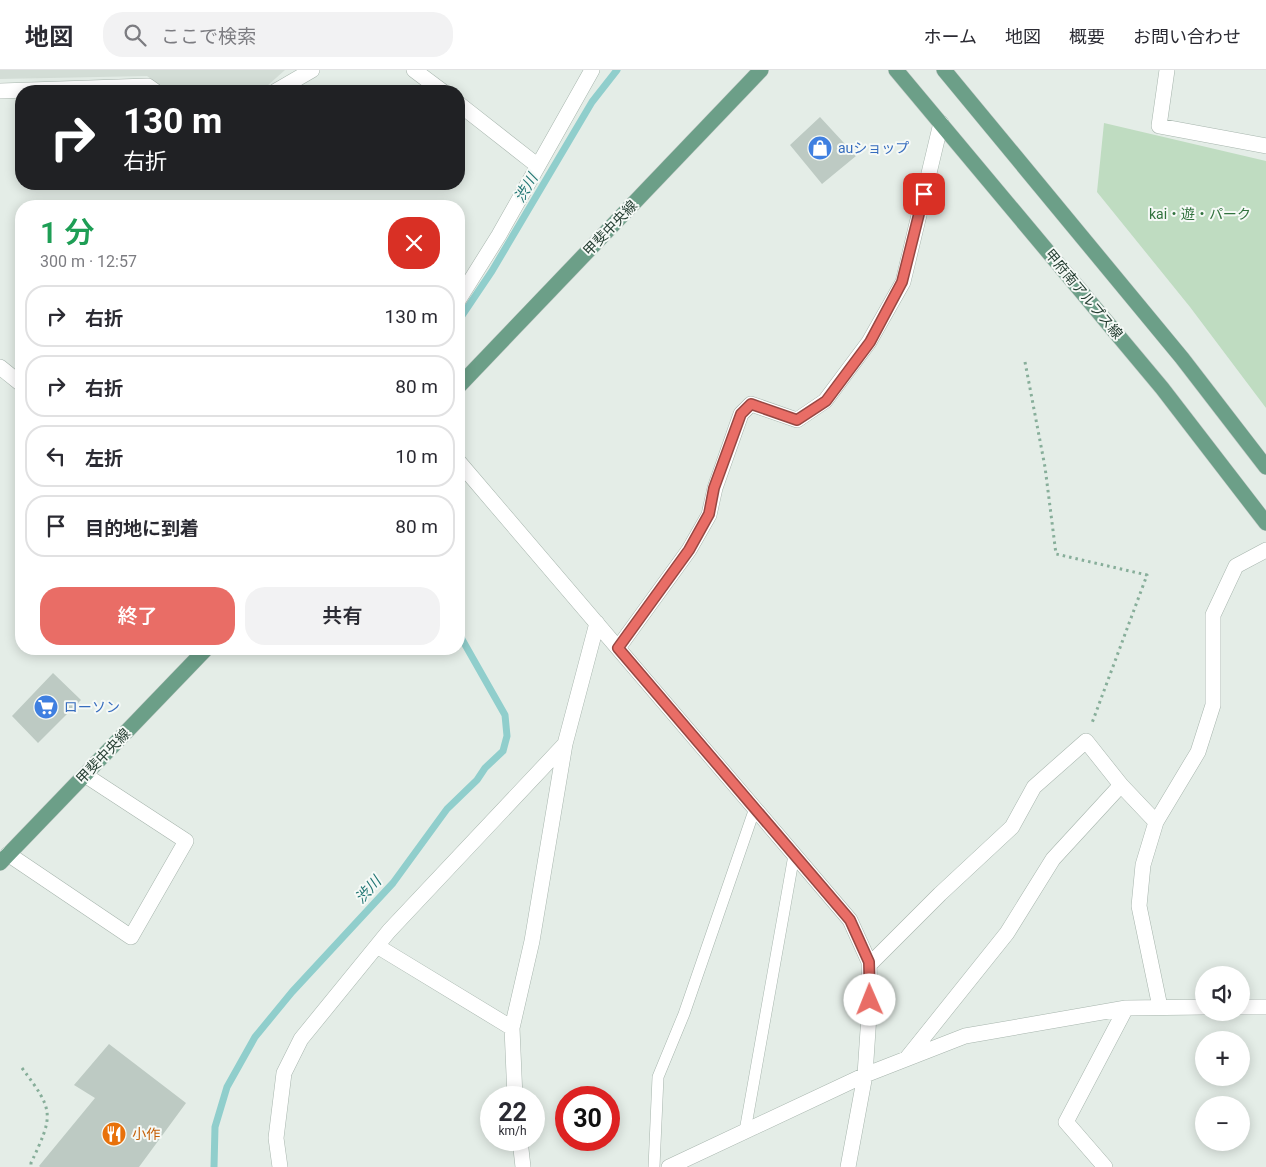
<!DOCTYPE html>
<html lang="ja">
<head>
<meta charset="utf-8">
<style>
	body { margin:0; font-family:Roboto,"Noto Sans JP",sans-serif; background:#f2f2f3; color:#2b2b33; height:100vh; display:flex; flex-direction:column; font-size:19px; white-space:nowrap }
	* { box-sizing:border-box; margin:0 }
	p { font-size:16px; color:#7c7c81 }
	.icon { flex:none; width:28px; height:28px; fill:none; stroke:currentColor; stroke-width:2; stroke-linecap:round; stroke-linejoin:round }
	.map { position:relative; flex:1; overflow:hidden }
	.drawer { position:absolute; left:15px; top:130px; width:450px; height:455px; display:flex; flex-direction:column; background:#fff; border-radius:20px; box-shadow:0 2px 12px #0003 }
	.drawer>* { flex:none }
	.top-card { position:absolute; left:15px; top:15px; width:450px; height:105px; border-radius:20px; box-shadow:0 2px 12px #0003; background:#202124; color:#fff; overflow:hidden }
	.tools { position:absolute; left:1195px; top:896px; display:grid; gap:10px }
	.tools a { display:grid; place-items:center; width:55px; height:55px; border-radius:50%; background:#fff; box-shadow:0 2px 12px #0003; font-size:25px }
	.speed { position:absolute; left:480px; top:1016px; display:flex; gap:10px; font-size:25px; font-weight:700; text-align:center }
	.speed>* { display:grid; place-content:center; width:65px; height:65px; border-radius:50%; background:#fff; box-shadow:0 2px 12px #0003; line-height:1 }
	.speed small { font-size:12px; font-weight:400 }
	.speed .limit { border:8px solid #d22; background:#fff; color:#111 }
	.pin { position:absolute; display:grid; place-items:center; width:42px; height:42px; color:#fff; margin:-21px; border-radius:10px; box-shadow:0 2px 8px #0006 }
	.me { position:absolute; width:55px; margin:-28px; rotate:359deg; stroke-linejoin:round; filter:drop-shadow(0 0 4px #0008) }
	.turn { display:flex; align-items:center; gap:18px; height:105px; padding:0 25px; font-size:22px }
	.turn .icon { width:65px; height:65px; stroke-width:2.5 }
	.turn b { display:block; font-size:35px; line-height:42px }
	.round { display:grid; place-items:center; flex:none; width:52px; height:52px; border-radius:20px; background:#f2f2f3 }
	.headline { display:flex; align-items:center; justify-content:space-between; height:85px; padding:0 25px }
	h1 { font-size:30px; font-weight:600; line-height:38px; color:#1e9e55 }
	.action { display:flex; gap:10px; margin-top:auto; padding:10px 25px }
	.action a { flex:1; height:58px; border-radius:20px; background:#e96d66; color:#fff; font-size:20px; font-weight:600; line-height:58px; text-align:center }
	.action a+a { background:#f2f2f3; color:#2b2b33 }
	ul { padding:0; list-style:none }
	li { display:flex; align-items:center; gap:15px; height:62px; margin:0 10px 8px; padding:0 15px; border:2px solid #e1e1e2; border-radius:20px }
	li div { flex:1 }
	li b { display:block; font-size:19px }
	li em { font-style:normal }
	header { display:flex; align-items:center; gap:30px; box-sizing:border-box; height:70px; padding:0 25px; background:#fff; border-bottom:1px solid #e1e1e2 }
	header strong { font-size:24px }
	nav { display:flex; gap:28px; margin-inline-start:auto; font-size:18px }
	.search { width:350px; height:45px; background:#f2f2f3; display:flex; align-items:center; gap:12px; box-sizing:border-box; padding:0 18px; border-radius:20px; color:#7c7c81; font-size:19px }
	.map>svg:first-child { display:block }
</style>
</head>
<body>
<header>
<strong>地図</strong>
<div class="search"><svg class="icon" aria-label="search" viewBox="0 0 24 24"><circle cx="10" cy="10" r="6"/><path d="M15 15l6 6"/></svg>ここで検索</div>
<nav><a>ホーム</a><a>地図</a><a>概要</a><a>お問い合わせ</a></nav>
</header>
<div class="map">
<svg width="1266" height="1097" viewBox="0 0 1266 1097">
	<rect width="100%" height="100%" fill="#e4ede7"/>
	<path fill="#d3ddd6" d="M0 0H285L267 16 257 21H168L147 6 0 9Z"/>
	<path fill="#bfdcc1" d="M1104 53 1266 91V338L1190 237 1097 122Z"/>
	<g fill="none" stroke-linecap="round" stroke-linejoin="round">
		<path stroke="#90cecc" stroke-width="7" d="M459 250 492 201 592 32 617 0
			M214 1097 215 1057 227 1017 255 967 292 922 393 813 447 739 477 710 485 698 503 681 507 666 505 645 459 564"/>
	</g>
	<path fill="#bdcac3" d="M820 47 856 86 822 114 790 75Z
		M53 603 81 630 38 673 12 646Z
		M109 974 186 1033 139 1097H40L39 1096 95 1028 74 1015Z"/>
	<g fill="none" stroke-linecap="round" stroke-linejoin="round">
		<defs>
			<path id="lane" d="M745 1061 794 785
				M654 1097 658 1007 684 944 755 738"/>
			<path id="street" d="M414 0 442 21
				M1167 0 1159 56 1266 76
				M0 21 148 16 155 21
				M276 21 312 0
				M459 34 538 96
				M459 229 499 165 592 0
				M0 297 21 314
				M459 392 850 850 869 892 870 930 865 1005 848 1097
				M618 578 689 480 709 445 715 418 741 344 751 334 797 350 825 331 869 272 903 212 941 53
				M8 784 131 867 186 771 85 705
				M377 876 512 958
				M869 895 940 824 1012 757 1034 717 1086 671 1121 715 1156 752
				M1160 937 1139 836 1143 795 1156 752 1198 682 1213 635V545L1236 496 1266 480
				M1241 937H1266
				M907 988 1007 863 1053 789 1121 715
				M515 1028 512 958 532 871 565 674
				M520 1070 523 1097
				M280 1097 276 1068 284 1003 301 969 389 861 565 674 597 553
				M669 1097 865 1005 965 966 1126 938 1204 937
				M1105 1097 1066 1052 1126 938"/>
			<path id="primary" d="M896 0 1162 318 1266 453
				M944 0 1182 288 1266 397
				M459 316 761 0
				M0 793 206 579"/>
		</defs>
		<use href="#lane" stroke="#a7b5ad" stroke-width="12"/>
		<use href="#street" stroke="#a7b5ad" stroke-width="16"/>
		<use href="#primary" stroke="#c2c9c6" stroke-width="16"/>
		<path stroke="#87ae9a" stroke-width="3" stroke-dasharray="2.5 4" stroke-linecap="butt" d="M1025 292 1045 397 1056 484 1147 505 1092 653
			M22 998C54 1041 54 1044 31 1093V1097"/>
		<use href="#lane" stroke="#fff" stroke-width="11"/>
		<use href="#street" stroke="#fff" stroke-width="15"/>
		<use href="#primary" stroke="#6c9f88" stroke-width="15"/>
	</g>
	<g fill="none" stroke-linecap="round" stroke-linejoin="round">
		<defs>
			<path id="route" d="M870 930 869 892 850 850 618 578 689 480 709 444 714 418 741 344 751 334 797 350 826 331 870 272 902 212 924 124"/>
		</defs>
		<use href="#route" stroke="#974742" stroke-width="12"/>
		<use href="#route" stroke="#e96d66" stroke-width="9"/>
	</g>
	<defs>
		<symbol id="shop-disc" viewBox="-11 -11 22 22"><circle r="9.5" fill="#3f7fe0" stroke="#f5f9f6"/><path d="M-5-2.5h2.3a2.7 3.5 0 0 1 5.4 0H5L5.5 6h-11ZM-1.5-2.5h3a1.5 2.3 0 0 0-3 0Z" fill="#fff"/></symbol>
		<symbol id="supermarket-disc" viewBox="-11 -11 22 22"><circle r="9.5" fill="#3f7fe0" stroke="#f5f9f6"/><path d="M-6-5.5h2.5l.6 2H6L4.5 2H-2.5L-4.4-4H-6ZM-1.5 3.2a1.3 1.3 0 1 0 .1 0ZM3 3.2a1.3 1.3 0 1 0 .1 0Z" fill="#fff"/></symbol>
		<symbol id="restaurant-disc" viewBox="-11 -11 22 22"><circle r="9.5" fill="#e8710a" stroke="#f5f9f6"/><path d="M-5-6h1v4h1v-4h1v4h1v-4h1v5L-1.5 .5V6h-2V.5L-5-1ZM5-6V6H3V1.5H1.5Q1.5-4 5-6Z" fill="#fff"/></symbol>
	</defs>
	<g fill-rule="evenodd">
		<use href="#shop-disc" x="806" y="64" width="28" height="28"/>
		<use href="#supermarket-disc" x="32" y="623" width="28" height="28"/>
		<use href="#restaurant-disc" x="100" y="1050" width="28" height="28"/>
	</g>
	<g text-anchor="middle" stroke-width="4" stroke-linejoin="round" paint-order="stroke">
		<g font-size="14" fill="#366cbe" stroke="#f5f9f6" text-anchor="start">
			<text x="838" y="83">auショップ</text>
			<text x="64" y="642">ローソン</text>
		</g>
		<g font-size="14" fill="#31723e" stroke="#f5f9f6">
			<text x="1200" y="149">kai・遊・パーク</text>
		</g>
		<g font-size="14" fill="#253e32" stroke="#f5f9f6">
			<text transform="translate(610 158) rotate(-46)" y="5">甲斐中央線</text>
			<text transform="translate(1084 224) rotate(50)" y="5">甲府南アルプス線</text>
			<text transform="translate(103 686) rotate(-46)" y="5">甲斐中央線</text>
		</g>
		<g font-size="14" fill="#c56008" stroke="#f5f9f6" text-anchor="start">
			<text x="132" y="1069">小作</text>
		</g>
		<g font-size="15" font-style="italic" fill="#227674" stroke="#f5f9f6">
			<text transform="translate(526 118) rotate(-59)" y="5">渋川</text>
			<text transform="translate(368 820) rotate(-48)" y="5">渋川</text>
		</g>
	</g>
</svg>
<div class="tools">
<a><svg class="icon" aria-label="sound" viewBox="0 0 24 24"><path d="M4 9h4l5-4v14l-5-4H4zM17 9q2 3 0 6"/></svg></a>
<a>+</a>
<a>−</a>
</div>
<div class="speed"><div>22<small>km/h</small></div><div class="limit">30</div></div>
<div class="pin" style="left:924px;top:124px;background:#d93025"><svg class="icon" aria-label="arrive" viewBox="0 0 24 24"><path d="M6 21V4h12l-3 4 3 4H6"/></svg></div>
<svg class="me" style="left:870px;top:930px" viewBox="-20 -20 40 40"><circle r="19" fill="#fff"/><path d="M0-13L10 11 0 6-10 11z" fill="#e96d66"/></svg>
<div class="top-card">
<div class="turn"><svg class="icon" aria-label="right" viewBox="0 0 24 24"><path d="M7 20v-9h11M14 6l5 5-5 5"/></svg><div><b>130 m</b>右折</div></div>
</div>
<section class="drawer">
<div class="headline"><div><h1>1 分</h1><p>300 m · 12:57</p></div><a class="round" style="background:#d93025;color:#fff"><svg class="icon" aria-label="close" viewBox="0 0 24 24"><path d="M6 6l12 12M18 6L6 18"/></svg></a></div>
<ul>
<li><svg class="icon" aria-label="right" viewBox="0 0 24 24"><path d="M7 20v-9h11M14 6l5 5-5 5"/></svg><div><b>右折</b></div><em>130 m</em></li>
<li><svg class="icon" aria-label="right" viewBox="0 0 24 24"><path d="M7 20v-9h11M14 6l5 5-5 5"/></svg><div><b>右折</b></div><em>80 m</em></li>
<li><svg class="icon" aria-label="left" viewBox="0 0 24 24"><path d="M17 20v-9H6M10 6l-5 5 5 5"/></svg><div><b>左折</b></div><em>10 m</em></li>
<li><svg class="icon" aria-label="arrive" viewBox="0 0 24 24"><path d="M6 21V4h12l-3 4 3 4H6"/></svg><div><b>目的地に到着</b></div><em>80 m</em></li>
</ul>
<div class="action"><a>終了</a><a>共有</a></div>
</section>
</div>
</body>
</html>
